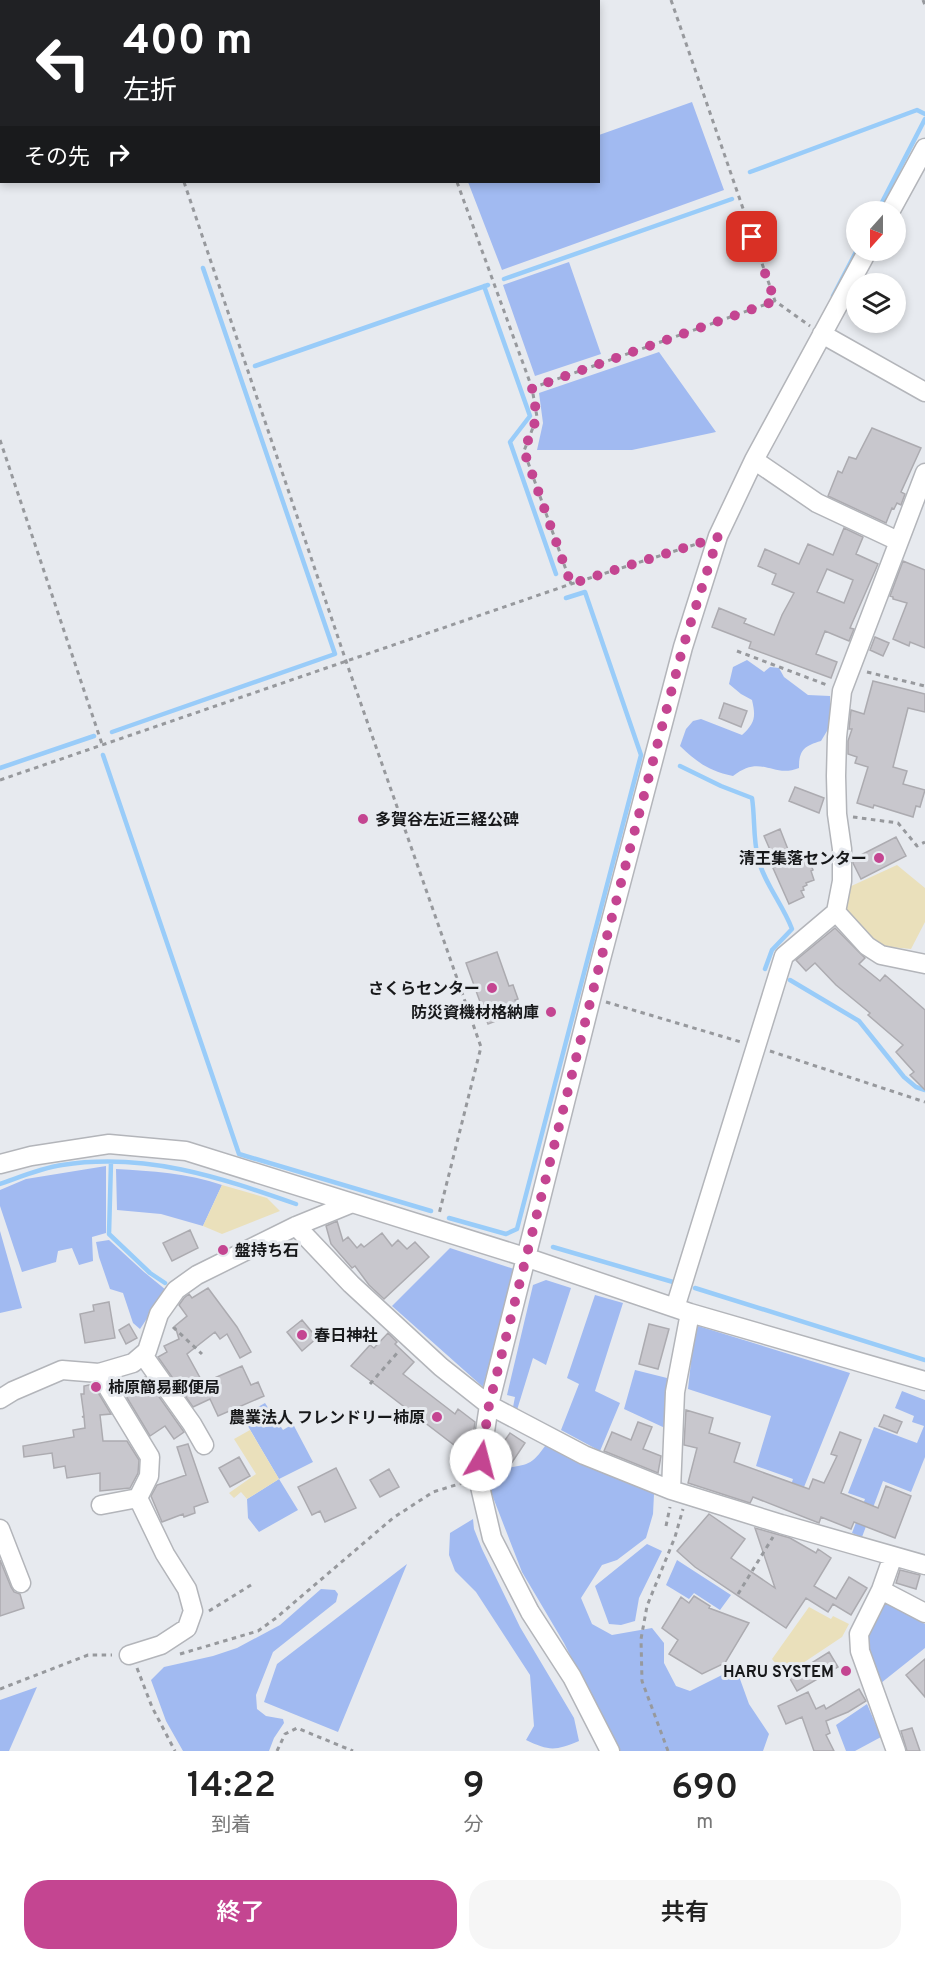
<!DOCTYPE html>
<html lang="ja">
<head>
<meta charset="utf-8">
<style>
	body { margin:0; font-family:Overpass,"Noto Sans JP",sans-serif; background:#f6f6f6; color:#222; height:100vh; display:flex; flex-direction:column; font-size:22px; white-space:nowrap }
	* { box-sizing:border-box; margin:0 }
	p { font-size:20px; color:#767676 }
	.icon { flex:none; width:33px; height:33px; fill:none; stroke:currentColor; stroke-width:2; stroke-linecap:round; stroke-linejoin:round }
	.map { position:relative; height:1751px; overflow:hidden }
	.sheet { display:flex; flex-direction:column; background:#fff; flex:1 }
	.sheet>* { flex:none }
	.guide { position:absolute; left:0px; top:0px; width:600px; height:183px; box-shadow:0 3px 9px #0003; background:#202124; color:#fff; overflow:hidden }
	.needle { width:39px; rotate:201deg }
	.tools { position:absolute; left:846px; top:201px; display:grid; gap:12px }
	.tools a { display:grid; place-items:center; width:60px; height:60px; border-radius:50%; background:#fff; box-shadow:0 3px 9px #0003; font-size:30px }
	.pin { position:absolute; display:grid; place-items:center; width:51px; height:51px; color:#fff; margin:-26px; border-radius:12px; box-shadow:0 3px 9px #0006 }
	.me { position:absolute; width:66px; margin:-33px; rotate:8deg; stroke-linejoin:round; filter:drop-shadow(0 0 4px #0008) }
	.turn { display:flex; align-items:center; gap:21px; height:126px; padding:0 24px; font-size:27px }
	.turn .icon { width:78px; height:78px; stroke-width:2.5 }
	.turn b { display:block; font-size:42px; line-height:51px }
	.then { display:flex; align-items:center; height:57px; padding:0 24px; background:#0003; gap:12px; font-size:22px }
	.eta { display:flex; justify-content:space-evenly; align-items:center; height:102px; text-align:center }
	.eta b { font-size:36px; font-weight:600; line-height:42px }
	.primary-button { display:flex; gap:12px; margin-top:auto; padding:12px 24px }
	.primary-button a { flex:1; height:69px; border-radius:24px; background:#c44591; color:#fff; font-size:24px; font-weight:600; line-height:69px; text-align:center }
	.primary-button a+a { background:#f6f6f6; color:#222 }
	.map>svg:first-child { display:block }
</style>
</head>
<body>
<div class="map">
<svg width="925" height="1751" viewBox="0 0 925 1751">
	<rect width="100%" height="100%" fill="#e7eaef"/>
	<path fill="#a1baf1" d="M0 0H359L2 2 0 58Z
		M692 102 724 190 502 270 468 182H598L599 135Z
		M569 262 601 354 535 376 503 285Z
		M659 352 716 432 632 450H537L543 423 539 393Z
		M747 660 764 672 770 667 779 668 784 677 808 695 830 696V726L821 741C804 746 799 750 799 768 772 779 762 753 733 776 709 771 698 763 680 746L686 729 693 721 701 719 742 735C755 723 756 717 752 700L741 694 729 684 733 667Z
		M106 1166V1233L92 1237 93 1261 79 1265 72 1248 58 1251 56 1262 22 1272 0 1206V1190L26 1179Z
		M116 1169C151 1171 188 1173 222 1185L203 1226 161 1214 117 1210Z
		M0 1231 22 1308 0 1313Z
		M109 1240 144 1272 166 1290 140 1329 133 1323 123 1293 110 1289 99 1257 96 1242Z
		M450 1248 514 1269 483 1387 392 1306Z
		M546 1280 571 1288 546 1365 533 1358 517 1410 513 1407 515 1397 507 1395 533 1285Z
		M595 1295 623 1303 595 1391 620 1403 600 1451 561 1430 579 1384 567 1378Z
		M695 1325 850 1373 798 1502 787 1497 793 1479 756 1466 771 1416 688 1389Z
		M635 1370 671 1379 665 1428 624 1409Z
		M902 1391 925 1400V1457L911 1492 883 1481 862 1537 852 1533 865 1499 848 1493 874 1427 917 1443 924 1426 912 1422 914 1416 895 1408Z
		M265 1403 283 1430 293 1424 313 1462 279 1479 298 1510 259 1532 248 1518 247 1499 279 1479 242 1416Z
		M547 1443 654 1494 653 1514 646 1538 617 1560 602 1565 581 1598 592 1624 612 1635 652 1628 664 1643V1663L676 1686 690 1691 736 1668 749 1704 769 1734 763 1751H618L564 1643 522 1572 489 1487 495 1471C524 1462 528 1472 547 1443Z
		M473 1519 474 1529 482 1549 520 1627 574 1718 579 1741C555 1751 549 1751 526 1740L534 1726 530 1675 476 1592 455 1571 449 1555 450 1533Z
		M647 1544 662 1551 639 1598 635 1621 621 1625 609 1624 595 1586Z
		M677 1560 731 1595 720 1610 694 1593 689 1599 666 1585Z
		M407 1564 338 1732 264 1702 277 1664Z
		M321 1589 335 1590 338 1594 336 1602 273 1652 256 1695 257 1709 266 1716 283 1719 284 1723 274 1738 269 1751H183L166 1721 151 1680 164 1667 213 1656 237 1648 280 1625Z
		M882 1599 925 1624V1648L881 1683 867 1646V1637Z
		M37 1687 9 1751H0V1700Z
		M867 1704 881 1737 855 1751H846L836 1725Z"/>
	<path fill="#eae0bb" d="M897 865 925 888V922L911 949 880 946 847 914V888Z
		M222 1185 267 1198 280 1211 222 1234 203 1226Z
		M250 1430 279 1479 247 1499 241 1492 234 1498 229 1493 256 1474 234 1439Z
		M809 1607 831 1619 833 1616 849 1624 842 1637 785 1675 772 1659Z"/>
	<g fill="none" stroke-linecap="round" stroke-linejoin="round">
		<path stroke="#99ccf9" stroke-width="4.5" d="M750 172 917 110 925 114
			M877 212 925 119
			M504 279 732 199
			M484 286 530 416 510 442 556 574
			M833 296 857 250
			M255 366 488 285
			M112 732 335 654 203 268
			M103 755 239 1154 431 1211
			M680 766 721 786 752 798C755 817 753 839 758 858 763 881 783 905 792 929L772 950 765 969
			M0 768 94 736
			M790 980 859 1021 904 1077 916 1087 925 1090
			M111 1162 109 1234 150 1273 165 1283
			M0 1184C20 1177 41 1168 62 1165 145 1152 219 1177 296 1204
			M449 1218 506 1234 517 1229 641 755 585 592 566 598
			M553 1247 673 1282
			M695 1288 925 1360"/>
	</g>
	<path fill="#c8c7cd" stroke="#acabb0" stroke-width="1.5" fill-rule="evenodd" d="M872 428 921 448 901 492 905 494 901 505 897 503 894 509 892 508 886 523 828 496 838 471 842 473 849 457 856 459Z
		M844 528 863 537 856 554 878 564 850 628 854 629 849 641 825 631 816 654 837 662 831 678 749 648 751 642 712 627 719 608 746 619 744 623 774 635 782 615 794 593 772 584 776 574 758 566 765 549 799 564 808 544 833 555ZM827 569 853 580 844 603 817 592Z
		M903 561 925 570V648L910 642 909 646 893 639 907 603 893 599V597L890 596Z
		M875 637 889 643 883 656 870 650Z
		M873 681 925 694V712L908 708 893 767 907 771 903 784 925 790 920 807 916 806 913 817 874 805 873 808 857 803 868 767 855 763 857 757 848 754V741L852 729H849L851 710 864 714Z
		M724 703 747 711 741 727 719 718Z
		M795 787 824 798 819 813 789 801Z
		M780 829 789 852 795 849 799 857 806 854 813 870 811 871 814 880 806 883 807 885 803 887 804 890 801 891 804 897 789 904 773 868 777 866 764 836Z
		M896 837 906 856 861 879 853 863V859Z
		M835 928 865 958 859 964 880 981 885 975 925 1010V1090L910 1075 914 1072 896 1052 903 1045 868 1015 870 1013 836 985 815 963 806 971 796 960Z
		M497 952 509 986 513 985 518 999 515 1000 519 1012 488 1024 466 963Z
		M337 1221 343 1241 348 1237 357 1248 361 1244 364 1247 382 1233 392 1246 398 1240 407 1249 415 1242 429 1257 384 1299 369 1285 355 1266 352 1268 331 1244 326 1226Z
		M190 1230 198 1248 172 1261 163 1243Z
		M208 1288 237 1327 251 1352 240 1358 227 1334 220 1339 215 1332 187 1354 203 1383 242 1366 251 1385 258 1382 264 1396 218 1416 210 1399 193 1407 158 1357 167 1352 164 1346 179 1339 175 1326 187 1316 179 1305 184 1298 189 1294 192 1298Z
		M109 1302 115 1338 85 1343 80 1314 94 1311 93 1305Z
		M302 1320 317 1338 302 1351 287 1332Z
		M129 1324 137 1338 126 1344 119 1330Z
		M649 1324 669 1329 658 1369 639 1364Z
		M388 1333 397 1342 395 1344 414 1362 403 1374 455 1414 458 1409 475 1422 471 1450 458 1448 351 1366 370 1345 374 1348Z
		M145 1377 184 1432 174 1439 165 1426 150 1436 123 1391Z
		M93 1384 111 1414 100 1415 103 1441H127L139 1460 138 1473 130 1488 100 1491V1473L67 1478 65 1466 54 1468 52 1453 24 1457 23 1446 74 1437 73 1430 85 1428 84 1417H82L84 1416 81 1394H84V1386Z
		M686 1410 713 1418 709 1433 740 1443 734 1462 809 1489 813 1479 824 1483 837 1456 831 1454 840 1432 861 1440 841 1493 878 1508 886 1486 911 1496 895 1538 854 1522 851 1529 821 1517 819 1523 753 1497 750 1503 688 1483 697 1448 684 1445Z
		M884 1415 902 1422 897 1433 879 1426Z
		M638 1422 652 1427 643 1449 661 1456 658 1473 604 1451 612 1432 631 1440Z
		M510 1433 525 1443 511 1464 496 1453Z
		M188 1444 208 1502 194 1507 195 1513 184 1517 183 1514 162 1522 151 1496 157 1485 186 1475 177 1447Z
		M239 1457 250 1476 230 1487 219 1468Z
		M336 1468 356 1508 325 1522 320 1511 312 1515 298 1487Z
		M389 1469 399 1487 380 1497 370 1480Z
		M709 1514 745 1539 731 1558 775 1588 755 1528 790 1538 816 1553 818 1549 831 1558 814 1586 836 1599 849 1577 867 1588 851 1615 833 1604 828 1612 806 1598 786 1628 695 1567 677 1551Z
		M0 1560 11 1587 14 1592 20 1594 24 1608 0 1616Z
		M900 1570 920 1575 916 1589 896 1583Z
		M694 1596 710 1606 709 1608 749 1623 725 1663 702 1674 669 1654 678 1640 662 1628 681 1597 689 1603Z
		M829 1652 838 1667 797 1691 789 1677Z
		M925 1659V1697L906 1675Z
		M859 1689 866 1701 848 1712 826 1721 830 1733 826 1735 834 1751H814L802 1717 786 1724 778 1706 808 1692 816 1709 824 1705 826 1709Z
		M912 1728 920 1751H907L901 1731Z"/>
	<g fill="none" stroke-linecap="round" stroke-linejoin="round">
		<defs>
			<path id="minor" d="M890 212 925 148
				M822 334 925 392
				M754 460 817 503 898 541
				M836 912 867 946 881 955 925 964
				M0 1164 31 1156 109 1144 186 1151 525 1257 690 1313 925 1381
				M296 1226 351 1284 441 1367 489 1405 584 1455 671 1490 781 1524 925 1565
				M675 1308 784 956 836 912 842 881V849L837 814 836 776 837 737 842 691 925 473
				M143 1355 192 1424 204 1445
				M99 1373 150 1457 149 1476 138 1498 101 1505
				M0 1399 13 1391 62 1370 99 1373 133 1363 147 1351 159 1314 176 1290 197 1275 296 1226 350 1204
				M671 1490 675 1392 690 1313
				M0 1529 21 1583
				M893 1556 881 1590 859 1634 860 1651 896 1751
				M881 1590 925 1613
				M129 1655 161 1645 187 1628 193 1611 187 1589 165 1554 138 1498
				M610 1751 572 1677 530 1612 492 1538 478 1478 489 1405 601 959 683 647 718 536 754 460 868 250"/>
		</defs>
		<use href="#minor" stroke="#b3b5ba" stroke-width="21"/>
		<path stroke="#97999d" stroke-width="3" stroke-dasharray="4.5 4.5" stroke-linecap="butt" d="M671 0 775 301 810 326
			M923 0 925 5
			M412 2 421 0
			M0 78H2
			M184 182 346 661 481 1047 439 1214
			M457 182 532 388 537 417 524 451 571 584
			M532 388 775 301
			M0 440 102 744
			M737 651 827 685
			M867 672 925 686
			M0 780 571 584 700 543
			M853 817 898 823 917 846 925 842
			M606 1002 741 1042
			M770 1051 925 1102
			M173 1327 202 1354
			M370 1384 399 1351
			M666 1526 670 1507
			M738 1594 773 1537
			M209 1611 251 1585
			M180 1654 258 1631 276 1618 393 1518 433 1492 462 1483
			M137 1668 152 1707 175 1751
			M0 1689 88 1655H112
			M277 1751 285 1734 297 1728 353 1751
			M668 1751 642 1681 641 1639 647 1606 675 1537 683 1509"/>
		<use href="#minor" stroke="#fff" stroke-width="18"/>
	</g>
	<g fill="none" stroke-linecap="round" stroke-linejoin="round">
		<path stroke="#c44591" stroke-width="10" stroke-dasharray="0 18" d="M481 1460 489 1405 601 959 683 647 718 537 571 584 524 451 537 417 532 388 775 301 752 237"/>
	</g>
	<g fill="#c44591" stroke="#e7eaef" stroke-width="2">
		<circle cx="363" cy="819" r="6"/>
		<circle cx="879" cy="858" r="6"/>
		<circle cx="492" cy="988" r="6"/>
		<circle cx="551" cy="1012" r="6"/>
		<circle cx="223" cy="1250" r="6"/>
		<circle cx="302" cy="1335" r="6"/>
		<circle cx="96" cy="1387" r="6"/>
		<circle cx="437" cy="1417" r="6"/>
		<circle cx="846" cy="1671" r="6"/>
	</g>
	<g text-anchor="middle" stroke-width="6" stroke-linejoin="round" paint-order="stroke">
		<g font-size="16" font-weight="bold" fill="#17181a" stroke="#e7eaef" text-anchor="end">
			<text x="375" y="825" text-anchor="start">多賀谷左近三経公碑</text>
			<text x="867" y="864">清王集落センター</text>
			<text x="480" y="994">さくらセンター</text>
			<text x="539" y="1018">防災資機材格納庫</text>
			<text x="235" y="1256" text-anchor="start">盤持ち石</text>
			<text x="314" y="1341" text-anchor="start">春日神社</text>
			<text x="108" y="1393" text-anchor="start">柿原簡易郵便局</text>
			<text x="425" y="1423">農業法人 フレンドリー柿原</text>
			<text x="834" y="1677">HARU SYSTEM</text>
		</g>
	</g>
</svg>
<div class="tools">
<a><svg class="needle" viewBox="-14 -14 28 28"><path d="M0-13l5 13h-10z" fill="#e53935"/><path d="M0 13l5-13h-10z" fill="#767676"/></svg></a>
<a><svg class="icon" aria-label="layers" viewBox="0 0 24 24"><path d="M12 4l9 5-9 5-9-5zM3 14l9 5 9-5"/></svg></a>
</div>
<div class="pin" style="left:752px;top:237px;background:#d93025"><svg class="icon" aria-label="arrive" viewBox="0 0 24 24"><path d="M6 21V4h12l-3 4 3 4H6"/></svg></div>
<svg class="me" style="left:481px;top:1460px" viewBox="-20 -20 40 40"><circle r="19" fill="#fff"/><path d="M0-13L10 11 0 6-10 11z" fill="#c44591"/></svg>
<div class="guide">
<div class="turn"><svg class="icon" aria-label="left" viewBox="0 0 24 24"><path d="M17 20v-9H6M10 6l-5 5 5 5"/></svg><div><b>400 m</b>左折</div></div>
<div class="then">その先<svg class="icon" aria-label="right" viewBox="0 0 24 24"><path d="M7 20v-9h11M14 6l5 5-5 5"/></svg></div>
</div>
</div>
<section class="sheet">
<div class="eta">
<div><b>14:22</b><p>到着</p></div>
<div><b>9</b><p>分</p></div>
<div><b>690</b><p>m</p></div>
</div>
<div class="primary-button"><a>終了</a><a>共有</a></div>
</section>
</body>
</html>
